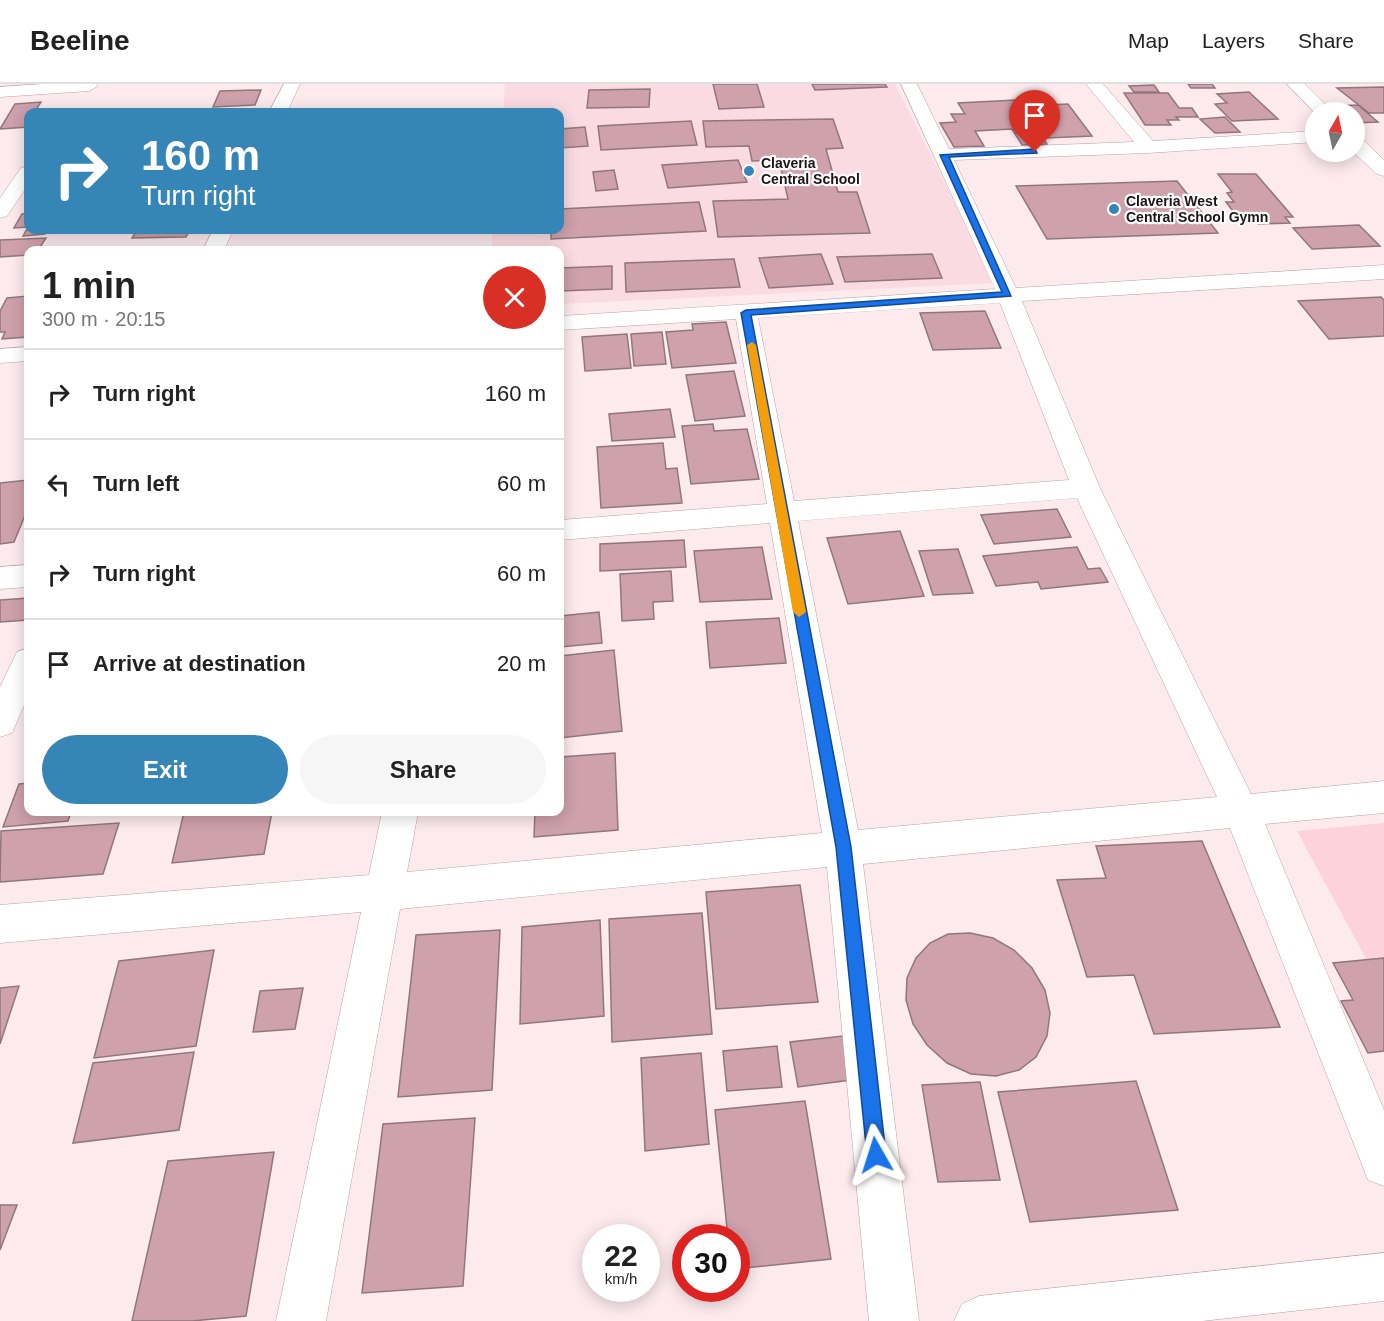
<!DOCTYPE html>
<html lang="en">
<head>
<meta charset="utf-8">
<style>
	body { margin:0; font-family:Helvetica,sans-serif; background:#f6f6f6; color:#222; height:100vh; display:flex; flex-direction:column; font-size:22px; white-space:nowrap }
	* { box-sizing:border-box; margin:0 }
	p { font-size:20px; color:#767676 }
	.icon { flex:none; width:33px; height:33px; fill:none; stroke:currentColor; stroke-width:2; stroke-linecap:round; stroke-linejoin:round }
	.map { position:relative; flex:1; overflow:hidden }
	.side { position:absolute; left:24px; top:162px; width:540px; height:570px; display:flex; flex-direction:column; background:#fff; border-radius:12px; box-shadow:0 3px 15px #0003 }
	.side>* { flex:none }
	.banner { position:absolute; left:24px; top:24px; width:540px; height:126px; border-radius:12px; box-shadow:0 3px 15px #0003; background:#3585b7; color:#fff; overflow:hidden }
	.needle { width:39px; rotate:9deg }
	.tools { position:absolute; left:1305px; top:18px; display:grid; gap:12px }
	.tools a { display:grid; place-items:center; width:60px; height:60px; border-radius:50%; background:#fff; box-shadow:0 3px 15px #0003; font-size:30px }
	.speed { position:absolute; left:582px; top:1140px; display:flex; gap:12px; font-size:30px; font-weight:700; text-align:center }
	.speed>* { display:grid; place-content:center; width:78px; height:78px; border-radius:50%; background:#fff; box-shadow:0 3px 15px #0003; line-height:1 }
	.speed small { font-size:15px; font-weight:400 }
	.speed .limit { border:9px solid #d22; background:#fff; color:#111 }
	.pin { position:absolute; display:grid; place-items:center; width:51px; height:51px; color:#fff; margin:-62px -26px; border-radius:50% 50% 50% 0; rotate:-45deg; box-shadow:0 0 6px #0007 }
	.pin .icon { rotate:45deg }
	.me { position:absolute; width:66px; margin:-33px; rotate:354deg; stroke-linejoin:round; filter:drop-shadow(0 0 4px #0008) }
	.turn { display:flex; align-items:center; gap:21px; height:126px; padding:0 18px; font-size:27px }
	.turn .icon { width:78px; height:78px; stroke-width:2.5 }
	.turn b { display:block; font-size:42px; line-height:51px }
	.round { display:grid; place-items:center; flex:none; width:63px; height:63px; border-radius:32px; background:#f6f6f6 }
	.overview { display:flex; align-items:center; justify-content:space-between; height:102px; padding:0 18px }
	h1 { font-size:36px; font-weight:700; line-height:45px }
	.button { display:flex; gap:12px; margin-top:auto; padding:12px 18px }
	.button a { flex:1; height:69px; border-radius:36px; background:#3585b7; color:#fff; font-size:24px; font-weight:700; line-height:69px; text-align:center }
	.button a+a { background:#f6f6f6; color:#222 }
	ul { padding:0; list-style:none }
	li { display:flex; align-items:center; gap:18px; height:90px; padding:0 18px; border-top:2px solid #e0e0e0 }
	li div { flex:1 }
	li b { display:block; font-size:22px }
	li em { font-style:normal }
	header { display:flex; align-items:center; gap:36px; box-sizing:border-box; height:84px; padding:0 30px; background:#fff; border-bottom:2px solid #e0e0e0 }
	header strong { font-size:28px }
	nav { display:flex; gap:33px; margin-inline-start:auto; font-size:21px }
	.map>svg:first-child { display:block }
</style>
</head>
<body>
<header>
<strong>Beeline</strong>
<nav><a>Map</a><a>Layers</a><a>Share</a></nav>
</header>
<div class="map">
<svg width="1384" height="1237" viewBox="0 0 1384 1237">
	<rect width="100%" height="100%" fill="#fceaed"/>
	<path fill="#fadbe2" d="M505 0H895L995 199 560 220V166H491L493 146H560V28H503Z"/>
	<path fill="#fdd2db" d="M1384 739V908L1297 747Z"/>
	<path fill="#cea1ab" stroke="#91777d" stroke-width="1.5" d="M713 0H757L764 23 719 25Z
		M812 0H885L887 3 815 6Z
		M1188 0H1212L1215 4H1191Z
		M1154 1 1159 8H1134L1129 2Z
		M1384 3V29H1369L1337 4Z
		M650 5 649 23 587 24 589 6Z
		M261 6 255 21 213 23 220 7Z
		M1249 8 1278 35 1232 37 1215 20 1227 19 1217 10Z
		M1124 9H1168L1179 24H1192L1198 33H1176L1179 36H1167L1171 41H1145Z
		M1016 16 1047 60 1022 61 1012 45 975 47 984 62 954 63 940 39 956 38 951 30H965L958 19Z
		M41 18 35 27 43 26 42 28H28V43L0 45 15 20Z
		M1068 20 1092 52 1046 54 1024 22Z
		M1358 21 1378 38 1354 39V28H1338L1331 22Z
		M1225 33 1240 48 1215 49 1200 35Z
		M833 35 843 64 826 65 838 108H857L870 149 718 153 713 117 788 115 779 76 752 77 749 62 706 63 703 37Z
		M691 37 697 61 601 66 598 42Z
		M585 43 588 62 560 64V45Z
		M738 76 747 98 668 104 662 81Z
		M614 86 618 105 596 107 593 88Z
		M1218 90H1256L1293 133H1285L1290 139 1258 140 1253 135H1239L1226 118H1234L1227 109 1232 108Z
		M1177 97 1218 149 1047 155 1016 102Z
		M699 118 706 147 551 155V146H560V125Z
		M28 129V146H47L45 150 23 152 28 143 14 144 22 130Z
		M1359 141 1380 162 1312 165 1293 144Z
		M62 146H101L100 148 60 149Z
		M137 146H190L186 153 132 154Z
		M46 154 38 166H28V171L0 173V156Z
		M821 170 833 200 769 204 759 174Z
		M932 170 942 194 845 198 837 173Z
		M734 175 740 203 626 208 625 179Z
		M612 182V205L560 207V184Z
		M28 212 26 230H28V253L2 255 5 248H0V227L7 214Z
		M1381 213 1384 216V252L1329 255 1298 217Z
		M985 227 1001 264 933 266 920 229Z
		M726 238 736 279 672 284 666 248 693 246 692 240Z
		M662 248 666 280 634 282 631 250Z
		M627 250 631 284 585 287 582 253Z
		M734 287 745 332 695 337 686 291Z
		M670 325 675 353 612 357 609 330Z
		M713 340 714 347 747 345 759 395 691 400 682 342Z
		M663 359 666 385 677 384 682 419 601 424 597 363Z
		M28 396V424L14 458 0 460V399Z
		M1057 425 1071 453 994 460 981 431Z
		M900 447 924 512 848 520 827 454Z
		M684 456 686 483 600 487V460Z
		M762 463 772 515 700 518 694 467Z
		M1077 463 1088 485 1100 484 1108 498 1041 505 1038 498 996 502 983 472Z
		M958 465 973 509 933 511 919 467Z
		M671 487 673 517 653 518 654 535 622 537 620 490Z
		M28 514V536L0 538V516Z
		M599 528 602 559 560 563V532Z
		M779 534 786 579 710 584 706 538Z
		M614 566 622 647 560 654V572Z
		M615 669 618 746 534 753 535 728H560V673Z
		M28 699V728H71L68 737 3 743 19 700Z
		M184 728H272L264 770 172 779Z
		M119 739 103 790 0 798 1 747Z
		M1202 757 1280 943 1154 950 1134 891 1087 893 1057 796 1106 794 1096 762Z
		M800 801 818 918 716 925 706 808Z
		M702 829 712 950 612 958 609 835Z
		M600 836 604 932 520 940 522 843Z
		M500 846 492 1006 398 1013 416 851Z
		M970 849 993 854 1014 866 1032 884 1045 906 1050 929 1047 952 1036 973 1019 986 996 992 971 990 947 979 927 961 913 940 906 916 907 894 916 874 930 859 948 850Z
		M214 866 196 962 94 974 119 877Z
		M1384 874V967L1368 969 1341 917 1353 916 1333 879Z
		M19 902 0 960V904Z
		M303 904 295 945 253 948 260 907Z
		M843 952 851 996 798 1003 790 958Z
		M777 962 782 1003 727 1007 723 967Z
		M194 968 179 1046 73 1059 93 979Z
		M701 969 709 1060 645 1067 641 974Z
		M1136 997 1178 1126 1030 1138 998 1008Z
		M980 998 1000 1096 938 1098 922 1001Z
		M805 1017 831 1175 736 1185V1154H728L715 1026Z
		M475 1034 463 1202 362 1209 383 1040Z
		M274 1068 246 1232 192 1237H132L168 1077Z
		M0 1121H17L0 1166Z"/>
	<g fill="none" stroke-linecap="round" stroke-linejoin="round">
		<defs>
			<path id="minor" d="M42 0H96L98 2 89 7 0 13V3Z
				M284 0H300L287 28H269Z
				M901 0H917L949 65 1134 58 1086 0H1103L1153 57 1316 47V58L1148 69 954 76 1016 204 1384 181V195L1022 217 1100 404 1251 710 1384 697V729L1265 740 1384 1026V1102L1368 1096 1230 744 863 780 919 1237H869L827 783 400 825 326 1237H276L361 828 0 859V821L369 791 382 728H418L407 788 822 749 770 439 560 456V436L767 420 736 235 560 246V232L995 205ZM1000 219 1069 396 794 417 758 234ZM1077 414 1217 713 858 746 798 437Z
				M1287 0H1305L1333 28 1316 30Z
				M1354 53 1361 54 1384 76V92L1377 90 1353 68Z
				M28 82V101L7 132 0 134V114L21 84Z
				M213 146H233L224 166H203Z
				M28 263V277L0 279V265Z
				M28 481V503L0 505V483Z
				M28 564V612L12 649 0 653V603L17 568Z
				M1384 1169V1217L1202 1237H954L962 1220 979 1212Z"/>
		</defs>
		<use href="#minor" stroke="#bca0a6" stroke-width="1"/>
		<use href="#minor" fill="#fff" fill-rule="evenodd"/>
	</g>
	<path fill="#1a73e8" stroke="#114b97" stroke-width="1.5" d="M1035 65 1037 69 949 73 1011 212 751 231 851 763 886 1071 883 1078 876 1080 870 1078 867 1071 836 763 741 229 746 226 1002 208 940 71Z"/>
	<path fill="#f59e0b" d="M752 258 756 261 806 528 799 533 793 528 747 261Z"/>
	<g fill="#3585b7" stroke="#fcfcfc" stroke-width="2">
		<circle cx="749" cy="87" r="6"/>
		<circle cx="1114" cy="125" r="6"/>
	</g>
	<g text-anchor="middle" stroke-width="4.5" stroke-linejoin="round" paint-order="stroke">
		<g font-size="14" font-weight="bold" fill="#1e1316" stroke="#fcfcfc" text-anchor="start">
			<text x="761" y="84">Claveria<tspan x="761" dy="16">Central School</tspan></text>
			<text x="1126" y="122">Claveria West<tspan x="1126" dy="16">Central School Gymn</tspan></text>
		</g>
	</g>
</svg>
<div class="tools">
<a><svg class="needle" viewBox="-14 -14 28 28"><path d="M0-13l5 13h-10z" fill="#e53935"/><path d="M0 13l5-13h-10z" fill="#767676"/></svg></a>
</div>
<div class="speed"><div>22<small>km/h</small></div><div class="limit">30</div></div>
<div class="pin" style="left:1035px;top:68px;background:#d93025"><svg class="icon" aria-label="arrive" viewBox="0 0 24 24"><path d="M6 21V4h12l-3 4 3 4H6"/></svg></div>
<svg class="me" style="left:876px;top:1071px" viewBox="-20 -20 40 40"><path d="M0-17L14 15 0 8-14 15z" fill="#1a73e8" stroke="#fff" stroke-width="4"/></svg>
<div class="banner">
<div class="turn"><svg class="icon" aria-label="right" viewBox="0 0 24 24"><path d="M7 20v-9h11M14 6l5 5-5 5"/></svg><div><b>160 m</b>Turn right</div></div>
</div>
<section class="side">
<div class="overview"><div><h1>1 min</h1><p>300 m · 20:15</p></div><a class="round" style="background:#d93025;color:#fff"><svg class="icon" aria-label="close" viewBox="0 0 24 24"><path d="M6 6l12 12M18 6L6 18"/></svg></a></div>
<ul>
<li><svg class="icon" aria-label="right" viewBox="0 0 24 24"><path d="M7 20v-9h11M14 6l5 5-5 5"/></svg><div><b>Turn right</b></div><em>160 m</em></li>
<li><svg class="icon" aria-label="left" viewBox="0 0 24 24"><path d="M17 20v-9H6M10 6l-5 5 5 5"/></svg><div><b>Turn left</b></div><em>60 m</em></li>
<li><svg class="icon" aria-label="right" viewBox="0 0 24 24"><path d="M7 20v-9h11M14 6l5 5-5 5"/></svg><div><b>Turn right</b></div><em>60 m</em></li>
<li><svg class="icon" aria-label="arrive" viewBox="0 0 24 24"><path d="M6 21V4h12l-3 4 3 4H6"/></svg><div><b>Arrive at destination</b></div><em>20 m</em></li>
</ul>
<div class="button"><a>Exit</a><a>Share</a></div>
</section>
</div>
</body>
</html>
